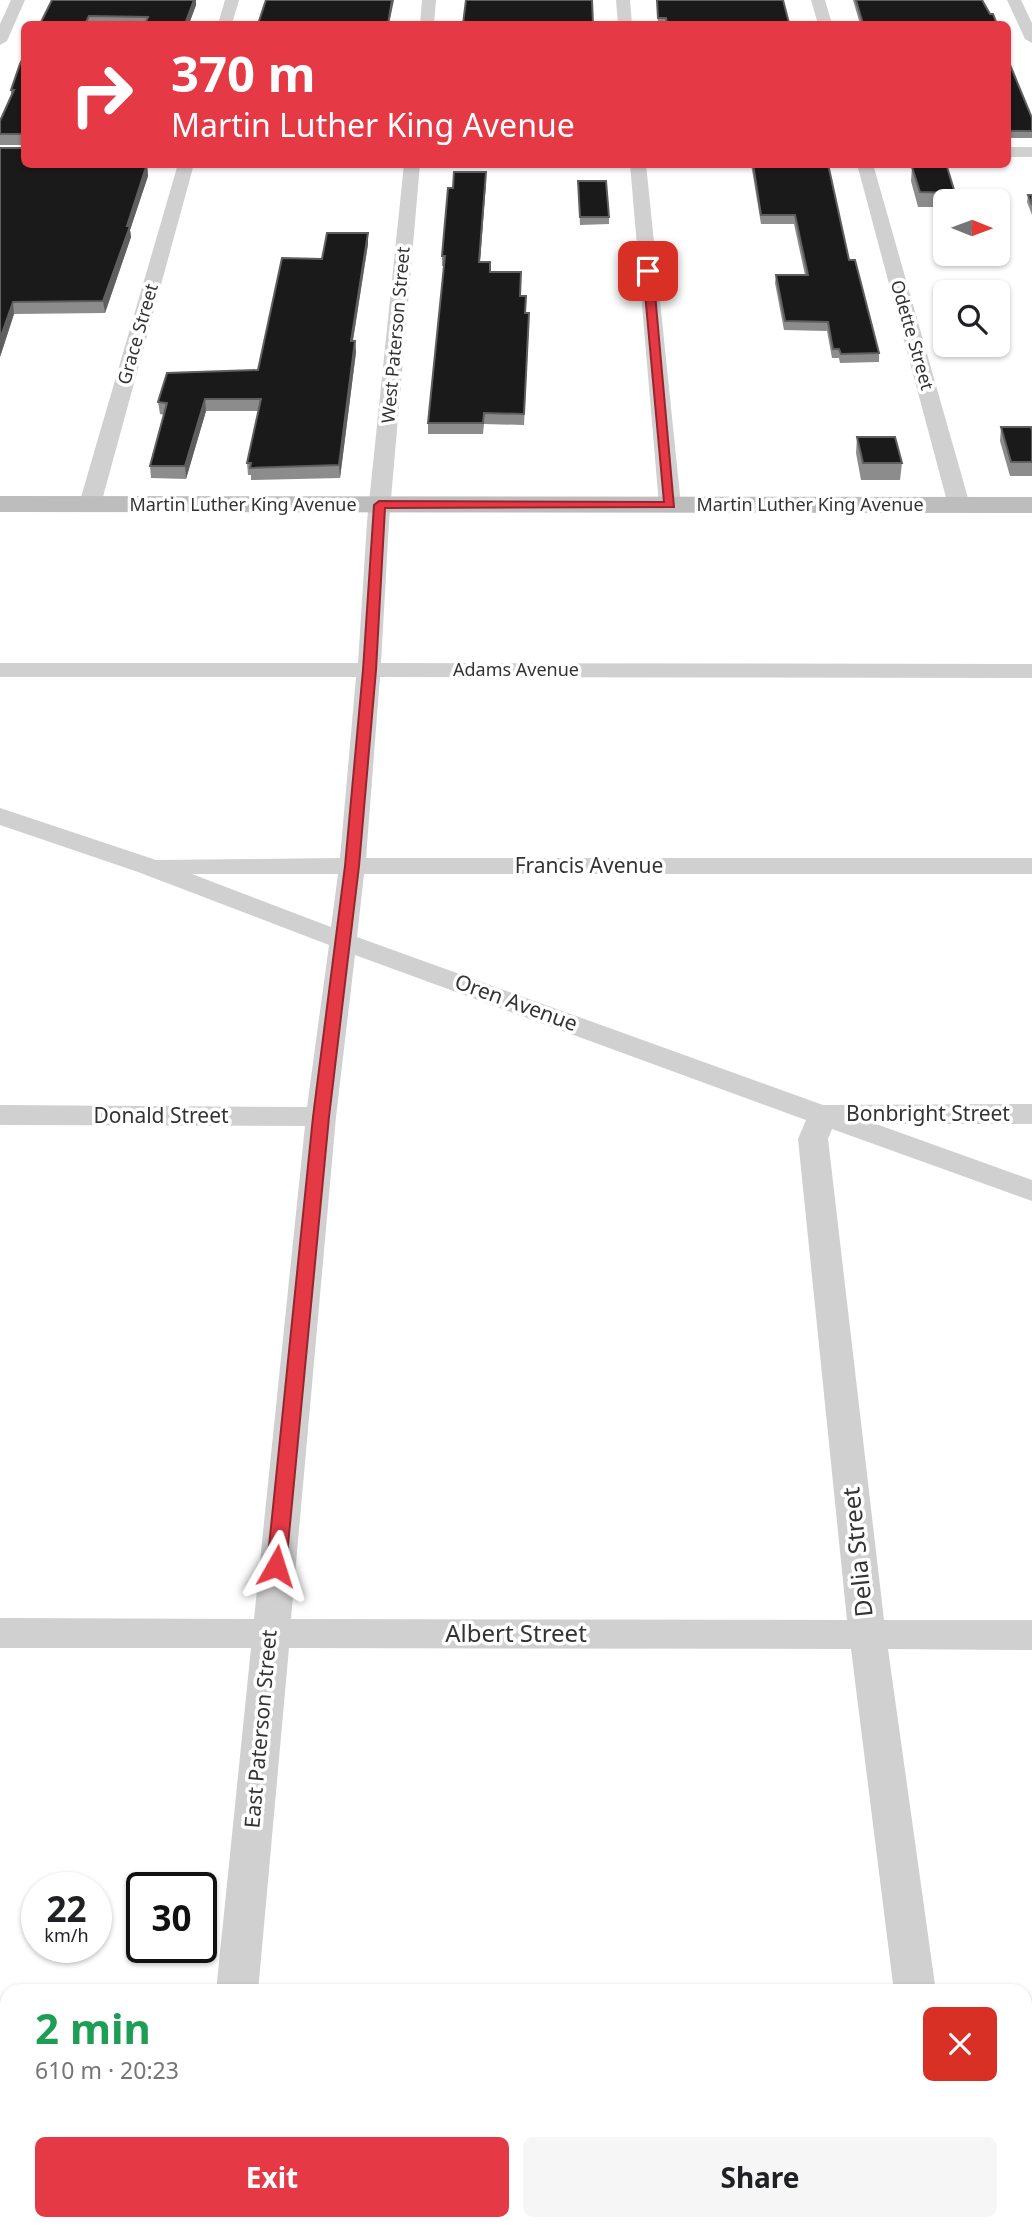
<!DOCTYPE html>
<html lang="en">
<head>
<meta charset="utf-8">
<style>
	body { margin:0; font-family:"Noto Sans",sans-serif; background:#f6f6f6; color:#202124; height:100vh; display:flex; flex-direction:column; font-size:26px; white-space:nowrap }
	* { box-sizing:border-box; margin:0 }
	p { font-size:23px; color:#757577 }
	.icon { flex:none; width:38px; height:38px; fill:none; stroke:currentColor; stroke-width:2; stroke-linecap:round; stroke-linejoin:round }
	.map { position:relative; flex:1; overflow:hidden }
	.panel { position:absolute; left:0px; top:1984px; width:1032px; height:247px; display:flex; flex-direction:column; background:#fff; border-radius:21px 21px 0 0; box-shadow:0 2px 5px #0004 }
	.panel>* { flex:none }
	.banner { position:absolute; left:21px; top:21px; width:990px; height:147px; border-radius:10px; box-shadow:0 2px 5px #0004; background:#e63946; color:#fff; overflow:hidden }
	.needle { width:46px; rotate:91deg }
	.buttons { position:absolute; left:933px; top:189px; display:grid; gap:14px }
	.buttons a { display:grid; place-items:center; width:77px; height:77px; border-radius:10px; background:#fff; box-shadow:0 2px 5px #0004; font-size:35px }
	.speed { position:absolute; left:21px; top:1872px; display:flex; gap:14px; font-size:35px; font-weight:700; text-align:center }
	.speed>* { display:grid; place-content:center; width:91px; height:91px; border-radius:50%; background:#fff; box-shadow:0 2px 5px #0004; line-height:1 }
	.speed small { font-size:18px; font-weight:400 }
	.speed .limit { border:4px solid #111; border-radius:10px; background:#fff; color:#111 }
	.pin { position:absolute; display:grid; place-items:center; width:60px; height:60px; color:#fff; margin:-30px; border-radius:14px; box-shadow:0 4px 10px #0006 }
	.me { position:absolute; width:77px; margin:-38px; rotate:6deg; stroke-linejoin:round; filter:drop-shadow(0 0 5px #0008) }
	.turn { display:flex; align-items:center; gap:24px; height:147px; padding:0 35px; font-size:32px }
	.turn .icon { width:91px; height:91px; stroke-width:2.5 }
	.turn b { display:block; font-size:49px; line-height:60px }
	.round { display:grid; place-items:center; flex:none; width:74px; height:74px; border-radius:10px; background:#f6f6f6 }
	.overview { display:flex; align-items:center; justify-content:space-between; height:119px; padding:0 35px }
	h1 { font-size:42px; font-weight:700; line-height:52px; color:#1e9e55 }
	.primary-button { display:flex; gap:14px; margin-top:auto; padding:14px 35px }
	.primary-button a { flex:1; height:80px; border-radius:10px; background:#e63946; color:#fff; font-size:28px; font-weight:700; line-height:80px; text-align:center }
	.primary-button a+a { background:#f6f6f6; color:#202124 }
	.map>svg:first-child { display:block }
</style>
</head>
<body>
<div class="map">
<svg width="1032" height="2231" viewBox="0 0 1032 2231">
	<rect width="100%" height="100%" fill="#fff"/>
	<g fill="none" stroke-linecap="round" stroke-linejoin="round">
		<path fill="#d0d0d0" fill-rule="evenodd" d="M11 0H25L7 41 0 45V24Z
			M225 0H239L232 24H218Z
			M422 0H436L434 24H420Z
			M616 0H630L632 24H618Z
			M811 0H825L832 24H818Z
			M1007 0H1021L1032 23V43L1025 39Z
			M1008 147H1032V157H1008Z
			M178 164H194L101 504 98 509H82L79 504Z
			M404 164H420L389 522 381 663 1032 664V678L380 677 366 858H1032V874H364L357 937 823 1105 1032 1104V1124H876L1032 1180V1201L832 1129 828 1139 884 1620H1032V1650L888 1649 936 1992H894L851 1649 289 1648 258 1992H216L251 1648H0V1618L254 1619 305 1126 0 1125V1105L307 1107 329 945 138 872 0 825V808L156 860 340 858 356 677H0V663H358L367 522ZM192 874H338L331 927ZM355 955 806 1120 798 1139 847 1620 291 1619 336 1117Z
			M630 164H646L681 505 678 510H662L659 505Z
			M857 164H873L970 505 967 510H951L948 505Z
			M192 2224H238V2231H192Z
			M924 2224H969L970 2231H924Z"/>
		<path fill="#bdbdbd" fill-rule="evenodd" d="M0 496 1032 497V513L0 512Z"/>
	</g>
	<path fill="#8c8c8c" d="M52 0H196V5L189 24H40Z
		M657 0H783L789 23 793 24H658Z
		M853 0H982L990 14 997 24H860Z
		M24 56V145H0V121L11 95V90Z
		M1008 60 1032 118V138H1008Z
		M24 164H147L148 176 130 230 131 237 105 313 14 314 0 357Z
		M751 164H828L849 260 879 353V362L840 363 839 358H832L827 331 784 330 775 283 776 275H805L794 224H761Z
		M912 167 955 193 954 201H945V207H918L911 181Z
		M578 181 609 217V224L580 225Z
		M486 182 480 262 490 272 521 296 529 323 524 425 484 424 483 434H428V423L444 266H442V256Z
		M1028 195H1032V215L1027 202Z
		M368 244 353 341H355L356 352 340 478 251 480V475H248L247 463 259 411H206L186 479 151 478 150 466 164 415 160 414 158 402 258 370 322 259Z
		M1001 427 1032 431V476H1010L1000 441Z
		M857 437 902 463 900 480H861L856 453Z"/>
	<path fill="#5f5f5f" d="M194 0H196V5L189 24H185Z
		M392 0H394L389 24H388Z
		M147 164 148 176 130 230 131 237 105 313 103 301Z
		M486 172V182L479 272V262Z
		M368 233V244L351 352V341Z
		M13 302 14 314 0 357V339Z
		M355 341 356 352 340 478 339 465Z
		M205 399 206 411 186 479 185 466Z"/>
	<path fill="#1a1a1a" stroke="#5f5f5f" stroke-width="2" d="M52 0H194L185 24H145L148 17 89 16 85 24H40Z
		M266 0H392L388 24H258Z
		M466 0H592L593 24H463Z
		M657 0H783L789 23 793 24H667L666 18H658Z
		M856 0H982L990 14H993L997 24H863Z
		M24 56V134H0V121L14 90H11L20 64Z
		M1008 60 1032 118V131H1008Z
		M0 148H24V164H147L127 226H130L103 301 13 302 0 339Z
		M753 164H828L849 260H855L879 353 841 354 839 349H833L828 322 785 321 776 275H808L795 215H761Z
		M912 167H947L955 193 920 192Z
		M454 172H486L479 262H490V272H521L520 296H526L525 313H529L524 414 484 413 483 423H428L445 256H442L448 188H453Z
		M578 181H606L609 217H580Z
		M1028 195H1032V205Z
		M327 233H368L351 341H355L339 465 250 468 251 463H247L261 399H205L185 466H150L167 403 158 402 167 373 258 370 282 258 322 259Z
		M1001 427H1031L1032 431V462H1011Z
		M857 437H895L902 463H863Z"/>
	<path fill="#e63946" stroke="#96252e" stroke-width="2" d="M648 268 653 271 674 507 385 508 376 670 359 866 329 1117 286 1566 283 1571 276 1573 269 1571 267 1566 313 1117 345 866 363 670 374 505 379 501 664 502 643 271Z"/>
	<g text-anchor="middle" stroke-width="7" stroke-linejoin="round" paint-order="stroke">
		<g font-size="18" fill="#333" stroke="#fff">
			<text transform="translate(138 334) rotate(-74)" y="6">Grace Street</text>
			<text transform="translate(396 335) rotate(-85)" y="6">West Paterson Street</text>
			<text transform="translate(912 335) rotate(74)" y="6">Odette Street</text>
			<text x="243" y="511">Martin Luther King Avenue</text>
			<text x="810" y="511">Martin Luther King Avenue</text>
			<text x="516" y="676">Adams Avenue</text>
		</g>
		<g font-size="21" fill="#333" stroke="#fff">
			<text x="589" y="873">Francis Avenue</text>
			<text transform="translate(516 1003) rotate(20)" y="7">Oren Avenue</text>
			<text x="928" y="1121">Bonbright Street</text>
			<text x="161" y="1123">Donald Street</text>
			<text transform="translate(261 1729) rotate(-85)" y="7">East Paterson Street</text>
		</g>
		<g font-size="24" fill="#333" stroke="#fff">
			<text transform="translate(858 1552) rotate(-96)" y="8">Delia Street</text>
			<text x="516" y="1642">Albert Street</text>
		</g>
	</g>
</svg>
<div class="buttons">
<a><svg class="needle" viewBox="-14 -14 28 28"><path d="M0-13l5 13h-10z" fill="#e53935"/><path d="M0 13l5-13h-10z" fill="#757577"/></svg></a>
<a><svg class="icon" aria-label="search" viewBox="0 0 24 24"><circle cx="10" cy="10" r="6"/><path d="M15 15l6 6"/></svg></a>
</div>
<div class="speed"><div>22<small>km/h</small></div><div class="limit">30</div></div>
<div class="pin" style="left:648px;top:271px;background:#d93025"><svg class="icon" aria-label="arrive" viewBox="0 0 24 24"><path d="M6 21V4h12l-3 4 3 4H6"/></svg></div>
<svg class="me" style="left:276px;top:1566px" viewBox="-20 -20 40 40"><path d="M0-17L14 15 0 8-14 15z" fill="#e63946" stroke="#fff" stroke-width="4"/></svg>
<div class="banner">
<div class="turn"><svg class="icon" aria-label="right" viewBox="0 0 24 24"><path d="M7 20v-9h11M14 6l5 5-5 5"/></svg><div><b>370 m</b>Martin Luther King Avenue</div></div>
</div>
<section class="panel">
<div class="overview"><div><h1>2 min</h1><p>610 m · 20:23</p></div><a class="round" style="background:#d93025;color:#fff"><svg class="icon" aria-label="close" viewBox="0 0 24 24"><path d="M6 6l12 12M18 6L6 18"/></svg></a></div>
<div class="primary-button"><a>Exit</a><a>Share</a></div>
</section>
</div>
</body>
</html>
